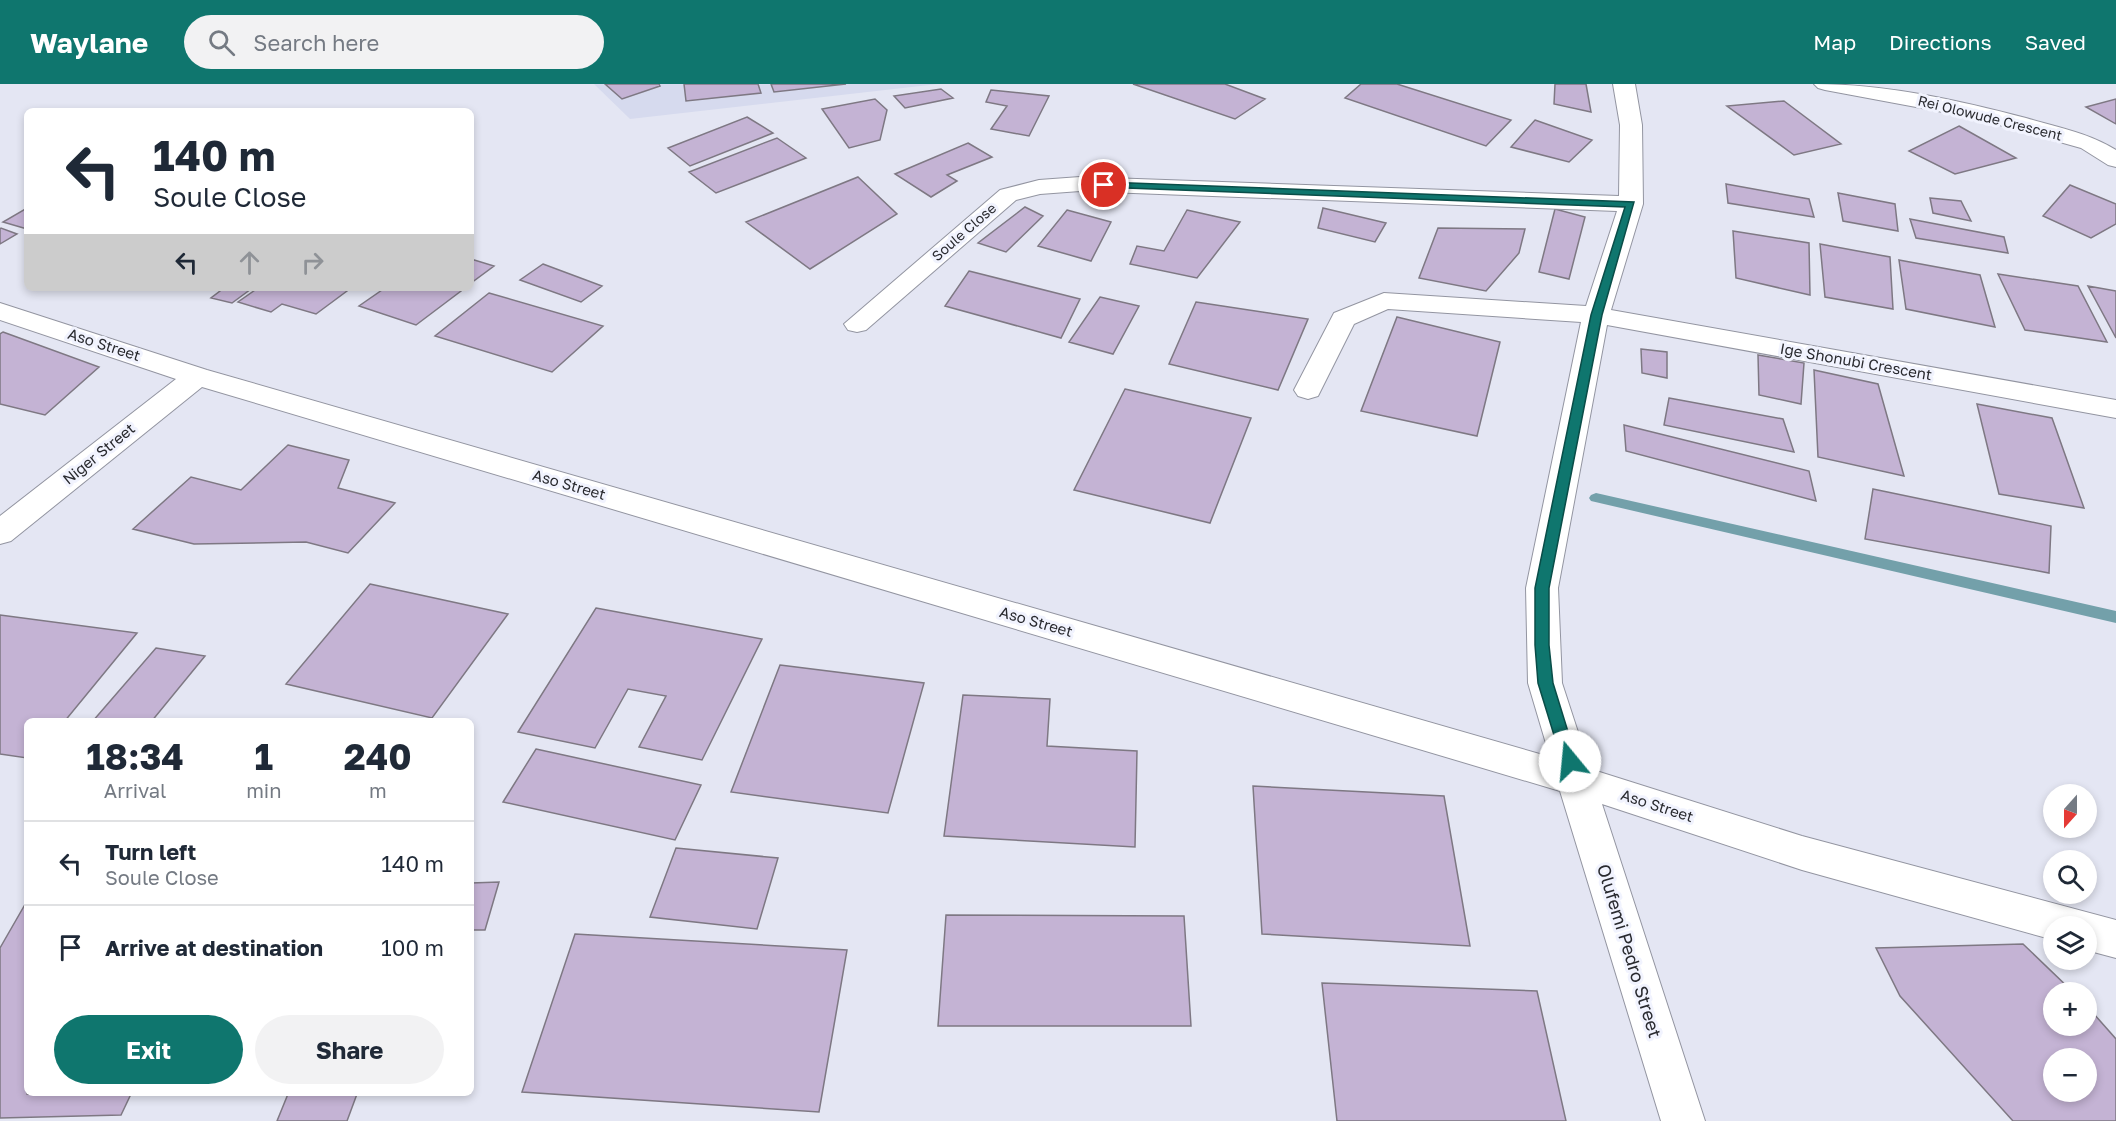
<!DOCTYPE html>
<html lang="en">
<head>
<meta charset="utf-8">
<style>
	body { margin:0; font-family:"Golos Text",sans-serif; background:#f2f2f3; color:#1f2937; height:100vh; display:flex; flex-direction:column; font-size:22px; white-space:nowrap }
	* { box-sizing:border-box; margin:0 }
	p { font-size:20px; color:#747a83 }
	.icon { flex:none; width:33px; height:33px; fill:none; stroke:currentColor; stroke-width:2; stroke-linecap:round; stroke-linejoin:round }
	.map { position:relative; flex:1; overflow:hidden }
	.side { position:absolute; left:24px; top:634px; width:450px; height:378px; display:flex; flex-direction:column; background:#fff; border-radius:9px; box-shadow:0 3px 9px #0003 }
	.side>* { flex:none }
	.top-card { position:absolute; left:24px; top:24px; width:450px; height:183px; border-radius:9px; box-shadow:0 3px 9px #0003; background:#fff; color:#1f2937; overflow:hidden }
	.needle { width:39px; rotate:201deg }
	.tools { position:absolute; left:2043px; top:700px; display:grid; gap:12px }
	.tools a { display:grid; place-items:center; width:54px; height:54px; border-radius:50%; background:#fff; box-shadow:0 3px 9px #0003; font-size:30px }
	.pin { position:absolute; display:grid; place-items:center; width:51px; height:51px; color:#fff; margin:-26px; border:3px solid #fff; border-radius:50%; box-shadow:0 2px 6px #0007 }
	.me { position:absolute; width:66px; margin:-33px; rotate:343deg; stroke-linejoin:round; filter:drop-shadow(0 0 4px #0008) }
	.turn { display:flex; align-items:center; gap:21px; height:126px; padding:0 30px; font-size:27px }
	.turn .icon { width:78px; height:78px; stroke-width:2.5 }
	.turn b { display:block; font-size:42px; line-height:51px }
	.lanes { display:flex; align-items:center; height:57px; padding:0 30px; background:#0003; justify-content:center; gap:30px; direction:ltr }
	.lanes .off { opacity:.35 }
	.eta { display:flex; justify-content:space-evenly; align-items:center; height:102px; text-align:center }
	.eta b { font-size:36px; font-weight:700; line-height:42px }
	.cta { display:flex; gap:12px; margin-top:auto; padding:12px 30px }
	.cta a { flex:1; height:69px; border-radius:36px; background:#0f766e; color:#fff; font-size:24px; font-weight:700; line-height:69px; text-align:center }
	.cta a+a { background:#f2f2f3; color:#1f2937 }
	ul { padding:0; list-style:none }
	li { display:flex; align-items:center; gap:18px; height:84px; padding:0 30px; border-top:2px solid #e0e1e3 }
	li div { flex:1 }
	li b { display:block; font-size:22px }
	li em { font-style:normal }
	header { display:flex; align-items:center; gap:36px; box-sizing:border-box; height:84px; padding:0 30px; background:#0f766e; color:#fff }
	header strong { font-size:28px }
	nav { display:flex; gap:33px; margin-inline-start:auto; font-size:21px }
	.search { width:420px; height:54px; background:#f2f2f3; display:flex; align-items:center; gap:15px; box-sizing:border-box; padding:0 21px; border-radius:33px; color:#747a83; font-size:22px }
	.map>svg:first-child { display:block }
</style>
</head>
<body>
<header>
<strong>Waylane</strong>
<div class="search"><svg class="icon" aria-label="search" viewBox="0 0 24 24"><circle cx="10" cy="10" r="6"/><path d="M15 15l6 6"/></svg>Search here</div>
<nav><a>Map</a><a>Directions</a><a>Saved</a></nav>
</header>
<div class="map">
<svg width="2116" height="1037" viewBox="0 0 2116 1037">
	<rect width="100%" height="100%" fill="#e4e6f3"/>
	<path fill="#d6daee" d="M594 0H938L630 35Z"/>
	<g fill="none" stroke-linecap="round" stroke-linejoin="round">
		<path fill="#73a0aa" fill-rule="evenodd" d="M1596 409 2116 527V539L1591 417 1589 414 1591 411Z"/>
	</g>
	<path fill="#c4b3d4" stroke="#7e7883" stroke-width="1.5" fill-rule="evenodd" d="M605 0H659L660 2 622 15Z
		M684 0H758L761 9 686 17Z
		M771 0H846L774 8Z
		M1133 0H1225L1265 15 1235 35Z
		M1361 0H1397L1511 36 1486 62 1345 14Z
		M1555 0H1586L1591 28 1554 20Z
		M941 5 953 14 905 24 894 12Z
		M991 6 1049 12 1029 52 991 45 1007 22 986 18Z
		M875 15 887 26 880 56 849 64 822 25Z
		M2116 15V40L2086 23Z
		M1784 17 1841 60 1794 71 1727 22Z
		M747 33 773 49 690 82 668 64Z
		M1535 36 1592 56 1569 78 1511 63Z
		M1959 42 2016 74 1955 90 1909 67Z
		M777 54 806 74 716 109 689 88Z
		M968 59 992 73 947 91 957 97 931 113 895 90Z
		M858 93 897 130 810 185 746 138Z
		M1726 100 1809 115 1814 133 1728 119Z
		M2070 101 2116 120V140L2091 154 2043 132Z
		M1838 109 1895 120 1898 147 1843 137Z
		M1930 114 1961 117 1971 137 1933 129Z
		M1025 123 1043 132 1006 168 978 159Z
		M27 124V145L3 138Z
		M1323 124 1386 139 1375 158 1318 144Z
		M1555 125 1585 133 1569 195 1539 188Z
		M1067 126 1111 138 1091 177 1038 162Z
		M1187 126 1240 138 1197 194 1130 180 1137 162 1164 167Z
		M1910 135 2004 153 2008 169 1916 154Z
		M1438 144 1525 145 1519 169 1486 207 1419 194Z
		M0 145 1 144 17 150 0 160Z
		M1733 147 1809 159 1810 211 1736 194Z
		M1820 160 1890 173 1893 225 1825 213Z
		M471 175 494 182 471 199Z
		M1899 176 1980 191 1995 243 1906 225Z
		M543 180 602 202 581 218 520 196Z
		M969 187 1080 215 1061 254 945 222Z
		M1998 190 2078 202 2107 258 2025 246Z
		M2088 202 2116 207V254Z
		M224 204H248L251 205 232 219 211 214Z
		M258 204H351L316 230 282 220 271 228 238 218Z
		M385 204H465L416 241 359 222Z
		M489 209 603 242 552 288 435 252Z
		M1100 213 1139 222 1113 270 1069 258Z
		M1196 218 1308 235 1278 306 1169 280Z
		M1397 233 1500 258 1477 352 1361 327Z
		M3 248 99 283 45 331 0 320V250Z
		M1641 265 1667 268V294L1642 289Z
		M1758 271 1804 279 1801 320 1759 311Z
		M1814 286 1878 300 1904 392 1818 373Z
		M1125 305 1251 334 1210 439 1074 406Z
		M1669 314 1783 335 1794 368 1664 341Z
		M1977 320 2052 334 2084 424 1999 410Z
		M1624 341 1809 387 1816 417 1626 367Z
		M288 361 349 376 338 404 395 419 348 469 306 458 194 460 133 445 191 393 241 406Z
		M1873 405 2051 442 2049 489 1865 455Z
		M370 500 508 530 432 634 286 600Z
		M596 524 762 555 702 676 639 663 666 612 628 605 595 664 518 648Z
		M0 531 137 549 64 638H27V674L0 670Z
		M156 564 205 572 151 638H92Z
		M780 581 924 599 888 729 731 708Z
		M963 611 1050 615 1047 662 1137 667 1135 763 944 752Z
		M536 665 701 701 675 756 503 718Z
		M1253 702 1444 712 1470 862 1262 850Z
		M676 764 778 774 757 845 650 833Z
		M499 798 485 846H471V799Z
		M27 817V1010H131L121 1031 0 1034V864Z
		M946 831 1184 832 1191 942H938Z
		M575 850 847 866 819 1028 522 1008Z
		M2023 860 2074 909H2054V942H2086V921L2116 955V1037H2013L1900 912 1876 864ZM2054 975H2086V1008H2054Z
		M1322 899 1537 907 1566 1037H1337Z
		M288 1010H357L347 1037H277Z"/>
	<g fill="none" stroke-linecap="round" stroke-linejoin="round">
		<defs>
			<path id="street" d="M1613 0H1635L1642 41 1643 120 1611 226 2116 316V334L1607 241 1558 504 1562 599 1590 685 1802 752 2116 836V874L2086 866V843H2054V856L1802 786 1602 720 1705 1037H1661L1560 707 202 303 11 457 0 460V432L176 295 0 236V219L207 286 1550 673 1528 599 1526 504 1581 238 1388 225 1354 240 1318 312 1308 315 1298 312 1294 306 1334 229 1384 209 1586 222 1617 127 1080 107 1040 110 1016 116 866 246 857 248 848 246 844 240 1000 106 1039 96 1080 93 1619 112 1620 41Z
				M1814 0C1886 0 1957 16 2026 34 2057 43 2089 49 2116 66V83L2108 81 2081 64 1975 34 1825 6 1818 4Z"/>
		</defs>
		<use href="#street" stroke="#9395a1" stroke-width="2"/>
		<use href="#street" fill="#fff" fill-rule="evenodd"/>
	</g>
	<path fill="#0f766e" stroke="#0a4d48" stroke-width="1.5" d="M1104 98 1634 118 1602 231 1549 504V561L1553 599 1577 677 1575 681 1570 683 1562 677 1538 599 1535 561V504L1591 231 1625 123 1100 103 1099 101Z"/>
	<g text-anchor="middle" stroke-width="6" stroke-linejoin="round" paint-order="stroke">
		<g font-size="14" fill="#292a2f" stroke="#f1f3fe">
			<text transform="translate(1990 34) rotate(14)" y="5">Rei Olowude Crescent</text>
			<text transform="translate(964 148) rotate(-41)" y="5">Soule Close</text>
		</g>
		<g font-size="15" fill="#292a2f" stroke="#f1f3fe">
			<text transform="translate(104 261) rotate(18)" y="5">Aso Street</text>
			<text transform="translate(1856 278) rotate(10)" y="5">Ige Shonubi Crescent</text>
			<text transform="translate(99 370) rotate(-39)" y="5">Niger Street</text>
			<text transform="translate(569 401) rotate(16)" y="5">Aso Street</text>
			<text transform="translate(1036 538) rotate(16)" y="5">Aso Street</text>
			<text transform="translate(1657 722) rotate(18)" y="5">Aso Street</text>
		</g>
		<g font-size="18" fill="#292a2f" stroke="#f1f3fe">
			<text transform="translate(1629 867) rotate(73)" y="6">Olufemi Pedro Street</text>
		</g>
	</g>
</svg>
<div class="tools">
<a><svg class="needle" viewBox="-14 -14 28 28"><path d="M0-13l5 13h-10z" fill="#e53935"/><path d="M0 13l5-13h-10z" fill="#747a83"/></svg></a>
<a><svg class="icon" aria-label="search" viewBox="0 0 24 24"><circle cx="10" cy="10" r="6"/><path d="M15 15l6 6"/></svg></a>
<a><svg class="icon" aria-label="layers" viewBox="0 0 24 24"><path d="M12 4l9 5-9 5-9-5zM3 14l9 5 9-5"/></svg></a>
<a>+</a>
<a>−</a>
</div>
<div class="pin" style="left:1104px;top:101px;background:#d93025"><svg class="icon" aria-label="arrive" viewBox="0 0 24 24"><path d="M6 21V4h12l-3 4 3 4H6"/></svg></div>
<svg class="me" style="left:1570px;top:677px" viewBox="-20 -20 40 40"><circle r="19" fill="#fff"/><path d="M0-13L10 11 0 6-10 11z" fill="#0f766e"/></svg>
<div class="top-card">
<div class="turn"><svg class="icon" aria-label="left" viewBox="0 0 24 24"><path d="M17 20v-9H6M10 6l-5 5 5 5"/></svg><div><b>140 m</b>Soule Close</div></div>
<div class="lanes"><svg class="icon" aria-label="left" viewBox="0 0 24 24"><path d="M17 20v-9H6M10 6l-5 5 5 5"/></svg><svg class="icon off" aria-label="ahead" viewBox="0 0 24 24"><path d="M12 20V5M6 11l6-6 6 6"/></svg><svg class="icon off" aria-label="right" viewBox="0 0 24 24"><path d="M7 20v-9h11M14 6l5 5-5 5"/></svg></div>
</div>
<section class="side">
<div class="eta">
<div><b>18:34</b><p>Arrival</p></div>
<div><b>1</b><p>min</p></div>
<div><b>240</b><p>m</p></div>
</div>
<ul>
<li><svg class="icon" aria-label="left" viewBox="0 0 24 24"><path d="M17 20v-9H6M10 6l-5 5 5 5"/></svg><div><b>Turn left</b><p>Soule Close</p></div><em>140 m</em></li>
<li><svg class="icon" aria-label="arrive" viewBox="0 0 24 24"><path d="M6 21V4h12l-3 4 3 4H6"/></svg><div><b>Arrive at destination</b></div><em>100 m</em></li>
</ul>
<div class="cta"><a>Exit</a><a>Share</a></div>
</section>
</div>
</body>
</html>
